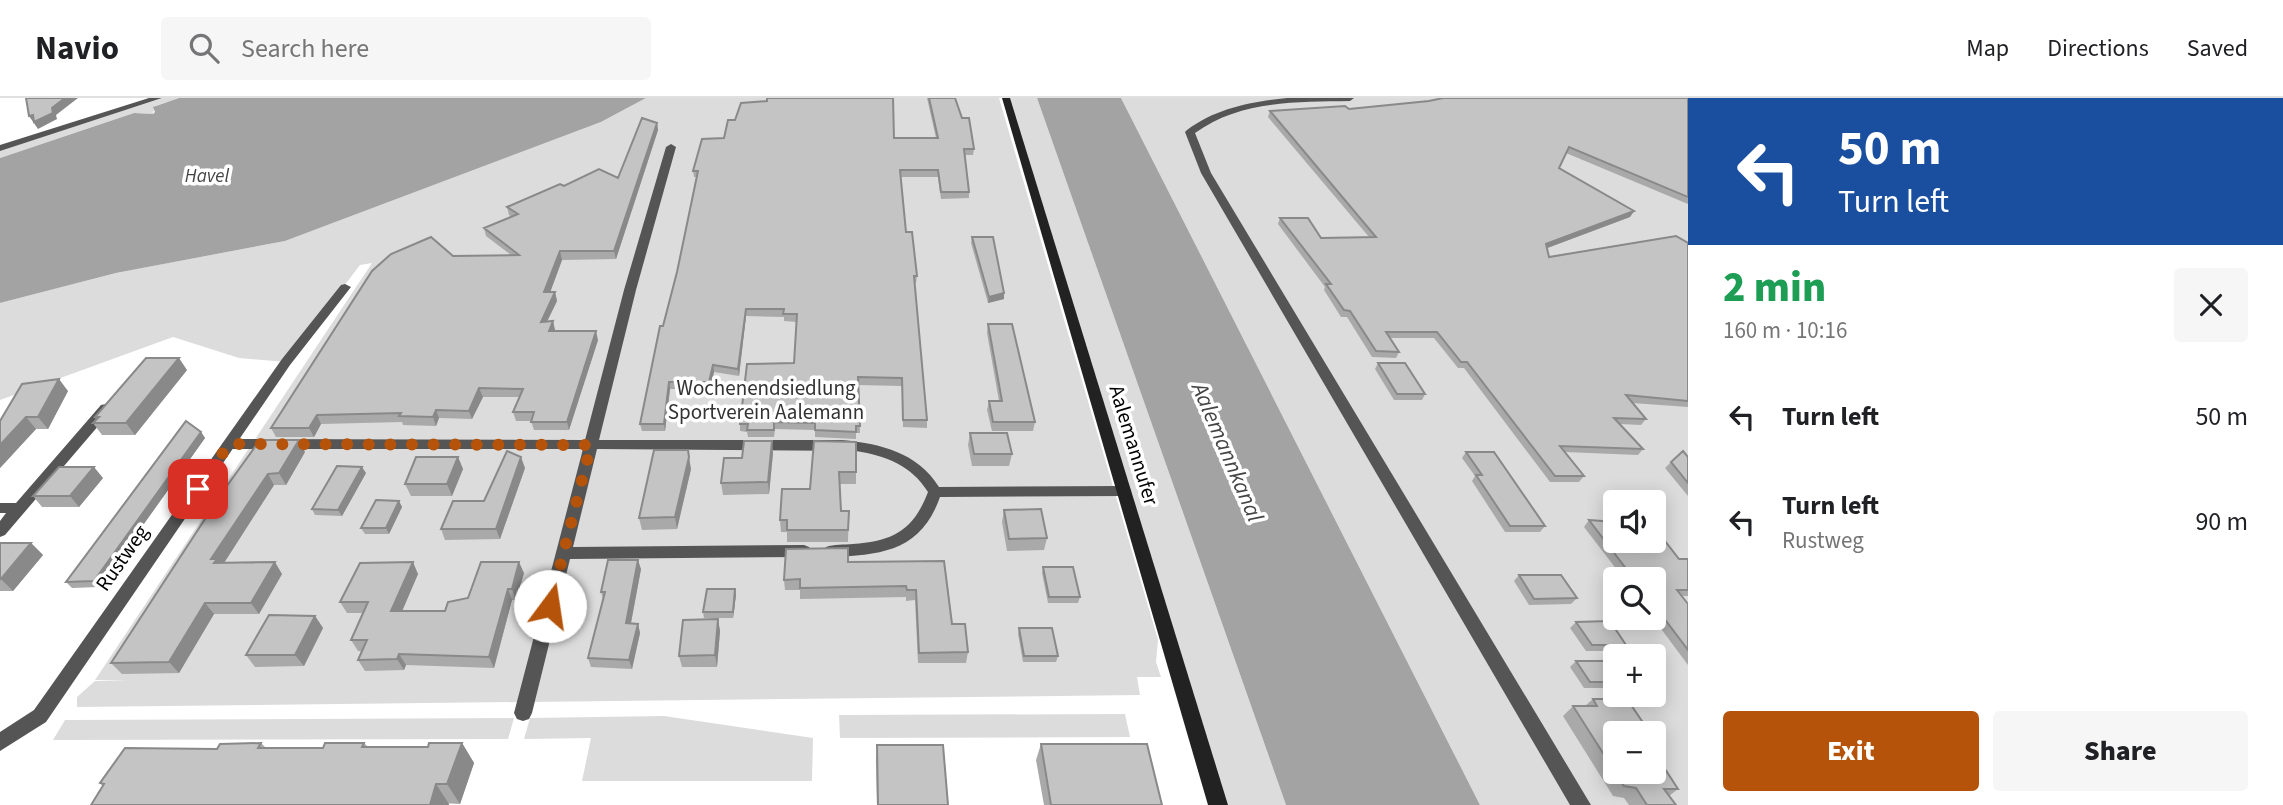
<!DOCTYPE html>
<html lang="en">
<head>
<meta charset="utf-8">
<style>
	body { margin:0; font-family:"Source Sans 3",sans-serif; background:#f6f6f6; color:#202124; height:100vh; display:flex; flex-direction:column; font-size:26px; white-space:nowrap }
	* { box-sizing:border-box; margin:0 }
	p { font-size:23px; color:#757577 }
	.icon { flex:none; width:38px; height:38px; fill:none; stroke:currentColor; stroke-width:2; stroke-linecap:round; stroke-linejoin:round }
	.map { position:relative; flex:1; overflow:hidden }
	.drawer { display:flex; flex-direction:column; background:#fff; width:595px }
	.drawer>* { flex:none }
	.top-card { background:#1a4fa0; color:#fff; overflow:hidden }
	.buttons { position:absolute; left:1603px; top:392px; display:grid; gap:14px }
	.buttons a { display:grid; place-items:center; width:63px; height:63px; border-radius:7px; background:#fff; box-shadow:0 4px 18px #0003; font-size:35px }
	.pin { position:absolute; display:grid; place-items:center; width:60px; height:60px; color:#fff; margin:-30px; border-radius:14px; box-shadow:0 4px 10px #0006 }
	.me { position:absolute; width:77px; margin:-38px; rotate:14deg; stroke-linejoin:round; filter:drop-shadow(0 0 5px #0008) }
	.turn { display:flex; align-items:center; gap:24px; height:147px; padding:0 35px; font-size:32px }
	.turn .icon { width:91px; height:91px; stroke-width:2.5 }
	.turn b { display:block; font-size:49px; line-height:60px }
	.round { display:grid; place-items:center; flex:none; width:74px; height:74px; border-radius:7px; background:#f6f6f6 }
	.headline { display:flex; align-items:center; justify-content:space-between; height:119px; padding:0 35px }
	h1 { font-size:42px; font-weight:800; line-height:52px; color:#1e9e55 }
	.cta { display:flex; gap:14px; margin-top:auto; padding:14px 35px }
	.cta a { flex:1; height:80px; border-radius:7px; background:#b45309; color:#fff; font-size:28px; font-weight:800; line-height:80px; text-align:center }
	.cta a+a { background:#f6f6f6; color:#202124 }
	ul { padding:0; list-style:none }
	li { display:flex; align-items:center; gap:21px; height:105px; padding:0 35px }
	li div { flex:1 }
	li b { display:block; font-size:26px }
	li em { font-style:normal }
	header { display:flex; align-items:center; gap:42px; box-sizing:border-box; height:98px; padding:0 35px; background:#fff; border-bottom:2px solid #e0e0e0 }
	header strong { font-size:33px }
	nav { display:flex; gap:38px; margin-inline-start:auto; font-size:24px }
	.search { width:490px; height:63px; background:#f6f6f6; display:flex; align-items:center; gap:18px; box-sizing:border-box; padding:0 24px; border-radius:7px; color:#757577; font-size:26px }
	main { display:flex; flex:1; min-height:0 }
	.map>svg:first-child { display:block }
</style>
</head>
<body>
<header>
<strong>Navio</strong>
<div class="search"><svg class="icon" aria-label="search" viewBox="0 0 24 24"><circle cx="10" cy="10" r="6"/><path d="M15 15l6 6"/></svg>Search here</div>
<nav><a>Map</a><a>Directions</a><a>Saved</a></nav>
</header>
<main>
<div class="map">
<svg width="1688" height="707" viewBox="0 0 1688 707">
	<rect width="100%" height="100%" fill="#fff"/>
	<path fill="#dcdcdc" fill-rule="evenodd" d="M163 0H179L155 8 153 16 134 15 0 60V52Z
		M646 0H999L1158 542 1156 564 1161 579H1137L1140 597 77 609V599L95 583H129L95 582 372 165 360 167 286 264 239 260 173 239 0 302V205L116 175 285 143 601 24Z
		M1006 0H1037L1286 707H1218Z
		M1121 0H1688V707H1480ZM1615 404H1654V443H1615ZM1615 481H1654V520H1615ZM1615 558H1654V597H1615ZM1615 635H1654V674H1615Z
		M1125 616 1130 639 840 640 839 617Z
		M664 618 813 640 812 683H582L591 640 524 641 530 620Z
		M514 620 508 641 53 642 65 622Z"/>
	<path fill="#a3a3a3" d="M179 0H646L601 24 285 143 116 175 0 205V60L134 15 153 16 155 14 153 9Z
		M1037 0H1121L1480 707H1286Z"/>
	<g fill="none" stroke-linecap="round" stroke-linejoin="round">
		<path fill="#555" fill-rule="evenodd" d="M1287 0H1354L1350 3C1297 4 1240 2 1195 35L1211 75 1591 707H1570L1201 75 1185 34 1187 32C1217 10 1250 4 1287 0Z
			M671 46 676 49 636 192 599 342H842C881 346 917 354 939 389L1124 388 1129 389 1131 393 1129 397 1124 398 940 399C921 453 882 457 831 459L826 457 823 453 826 449C834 446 844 447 853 446 893 443 913 433 928 394 911 367 886 358 856 353L597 351 573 449 804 447 809 449 812 453 809 457 804 459 570 461 532 615 529 621 523 623 517 621 514 615 583 351H229L222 346 229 341 585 342 624 192 666 49Z"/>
		<path fill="#555" fill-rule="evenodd" d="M149 0H162L0 53V47Z
			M345 186 351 189 290 267 46 624 0 653V634L34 612 282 261 341 187Z
			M106 306 111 307 113 310 111 313 5 437 0 439V423L6 415H0V405H16L101 307Z"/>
		<path fill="#222" fill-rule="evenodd" d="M1002 0H1010L1228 707H1208Z"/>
	</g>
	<path fill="#a9a9a9" d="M927 0H955L974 51 973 57H965L969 94V100L941 101 938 79H900L906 134 917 178 916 185H914L927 322V330L903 329 902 288 859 287 860 335H856V341L815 339V332L775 331 774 339H748L747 334 740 333V326L794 265 797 224 784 223V219L746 218 739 278 714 274 710 291H670L665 333H642L640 326 677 174 696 79H694L693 73 894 40H936Z
		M1688 0V106L1566 55 1559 70 1634 113 1630 119 1547 150 1549 159 1688 145V309L1632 305 1646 321 1641 327 1620 326 1643 351 1638 357 1565 354 1584 378 1579 384H1550L1464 270H1458L1434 240H1390L1399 254 1396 260 1372 259 1347 219H1341L1324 192 1325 189 1278 126 1280 120 1321 140 1369 139 1268 19 1270 13Z
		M657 25 658 32 616 161 562 162 550 194H555L557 203 547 223H553L555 233 598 242 569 332H534L531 323H516L513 314 520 299H483L472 321 439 320 436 328 403 327 402 324 321 326 314 339H276L271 330 453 158 511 157 486 138 484 130 512 119 509 117 507 109 564 88 618 80Z
		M972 139 1004 201 988 205 971 145Z
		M988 226 1035 324 1033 333H992L987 312 989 303H999L987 235Z
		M1378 265 1425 296 1422 302H1394L1375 271Z
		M187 272 135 337H102L93 325 96 322 95 319Z
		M68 293 48 331H36L0 370V323Z
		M201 334 205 340 99 489 72 490 66 484Z
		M970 335 1012 356 1009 368H972L968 347Z
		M856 344V386H840L841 413H849L848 444H787V434H781L780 422Z
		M305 354 286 387H274L224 465 282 476 259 516H214L179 575 122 576 111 565 224 392Z
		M1466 354 1545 428 1540 434H1505L1472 383 1475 378 1462 360Z
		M773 355 769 396 723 397 721 385Z
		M458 359 463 371 452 398H411L405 386Z
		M1688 359V398L1665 370 1671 364Z
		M525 370 500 441 445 442 441 431 484 403Z
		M691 371 677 431 642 432 639 420Z
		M366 375 342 418 315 417 312 411Z
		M103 380 79 409H42L33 398Z
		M399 403 402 409 389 436H365L361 430Z
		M1004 412 1047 440 1044 452 1007 453 1002 424Z
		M1589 422 1679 461H1688V498H1682L1688 506V567L1653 520H1654V481H1624L1584 429Z
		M0 445H31L43 457 13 493H0Z
		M944 463 952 526 968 554 966 565H918L915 502 906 503V499L800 501V492H785L784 482 848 464Z
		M1043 469 1080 499 1078 505H1048L1042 475Z
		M641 471 631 525 638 526 640 535 632 571 591 569 588 560 603 501 601 494Z
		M524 475 516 502H512L494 570 406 567 404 572 365 573 358 562 361 553H358L351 542 363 515H347L340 504 418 476 402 513H445L468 500Z
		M1519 477 1577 500 1571 506 1529 507 1514 483Z
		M736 497 733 520H704L703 514Z
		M315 518 323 530 304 568 255 569 246 557Z
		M718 521 720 533 717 569H682L679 558Z
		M1576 524 1626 547 1620 553H1586L1570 530Z
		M1019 530 1058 558 1056 564H1023L1018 536Z
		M1576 563H1615V590H1584L1570 569Z
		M1593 601 1648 632 1644 635H1615L1678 691 1669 698 1676 707H1629L1624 700 1613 698 1563 618 1573 608H1585Z
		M261 645 266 650H323L364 645 368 649H428L462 645 474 665 460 706 103 688 100 685 217 651Z
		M1041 646 1162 707H1044L1036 662Z
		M877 647 948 707H877L876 663Z"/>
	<path fill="#898989" d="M65 0H78L56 17 57 21 38 31 29 18 52 10Z
		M657 25 658 32 616 161 614 153Z
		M1634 113 1630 119 1542 152 1546 146Z
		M560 153 562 162 547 203 544 194Z
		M555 194 557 203 543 232 541 224Z
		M1004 195V201L988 205 989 199Z
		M746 211V218L739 278 738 271Z
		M553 223 555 232 552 241 549 233Z
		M596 233 598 242 569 332 567 324Z
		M179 260 187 272 135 337 126 325Z
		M713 267 714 274 710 291 709 284Z
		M59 281 68 293 48 331 38 319Z
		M669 284 670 291 665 333 664 326Z
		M479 290 483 299 472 321 469 313Z
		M436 312 439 320 436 328 433 319Z
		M317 317 321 326 314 339 309 330Z
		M26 319 36 331 0 370V347Z
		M201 334 205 340 99 489 94 483Z
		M299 342 305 354 286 387 279 375Z
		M772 343 773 355 769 396 768 384Z
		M458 359 463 371 452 398 447 386Z
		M521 359 525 370 500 441 496 431Z
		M689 359 691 371 677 431 675 419Z
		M94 369 103 380 79 409 70 398Z
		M362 369 366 375 342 418 338 412Z
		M268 376 274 387 222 468 225 473 211 461Z
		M399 403 402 409 389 436 386 430Z
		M31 445 43 457 13 493 1 481Z
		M638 462 641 471 629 535 626 525Z
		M275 464 282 476 259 516 251 505Z
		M413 464 418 476 397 525 391 513Z
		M519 464 524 475 516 502 512 491Z
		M508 491 512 502 494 570 489 559Z
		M735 491 736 497 733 520V514Z
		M205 505 214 516 179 575 169 564Z
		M315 518 323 530 304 568 295 557Z
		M718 521 720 533 717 569 715 557Z
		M638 526 640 535 632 571 629 562Z
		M399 556 406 567 404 572 397 561Z
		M462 645 474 665 460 706 447 686Z
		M436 686 449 706V707H430Z"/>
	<path fill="#c4c4c4" stroke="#898989" stroke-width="2" d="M26 0H65L52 10 53 15 34 24 33 17 29 18Z
		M767 0H893L894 40H938L929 0H955L962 20H969L974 51H964L969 94H941L938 72H900L906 134H912L917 178H914L927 322H903L902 280 858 279 860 328H856V334L815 332V325L774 324V332H747L748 326H740L747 266 794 265 797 216H783L784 211H746L738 271 713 267 709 284H669L664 326H640L660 228H663L677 174 698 73H693L702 41 724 40 728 22H735L741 5 767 3Z
		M1443 0H1688V99L1569 49 1559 70 1634 113 1546 146 1549 159 1676 138 1688 145V303L1626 297 1646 321 1614 320 1643 351 1560 348 1584 378H1555L1467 264H1461L1437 234H1386L1399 254 1376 253 1350 213 1344 212 1326 186H1331L1280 120H1308L1321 140 1376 139 1270 13 1345 8 1349 11 1429 3Z
		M642 20 657 25 614 153H560L544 194H555L541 224 553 223 549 233H596L567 324H531L534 314H513L523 291 479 290 469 313 436 312 433 319 399 318 401 315 317 317 309 330H271L372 173 391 156 431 139 453 158 519 157 484 130 518 116 507 109 560 86 564 88 599 71 618 80Z
		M972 139H993L1004 195 989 199Z
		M988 226H1012L1035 324H993L989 303H1002Z
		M146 260H179L126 325H93L99 319H95Z
		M1378 265H1405L1425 296H1397Z
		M59 281 38 319H26L0 347V323L22 286Z
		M186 323 201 334 94 483 66 484Z
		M970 335H1007L1012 356H974Z
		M260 342H299L279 375 268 376 211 461H217L214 465 275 464 251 505H205L169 564 111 565 224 392Z
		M744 343H772L768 384 721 385 724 360H742Z
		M814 343 856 344V374H839L841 413H849L848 432H787V422H780L782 391H810Z
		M654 352H688L689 359 675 419 639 420Z
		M507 353 521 359 496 431H441L453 403H484Z
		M1683 353 1688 359V385L1671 364Z
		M1466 354H1494L1545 428H1510L1476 377H1482Z
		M416 359H458L447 386H405Z
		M337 368 362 369 338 412 312 411Z
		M59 369H94L70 398H33Z
		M376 402 399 403 386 430H361Z
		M1041 411 1047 440 1009 441 1004 412Z
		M1589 422 1615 424V443H1654V429L1679 461H1688V492H1677L1688 506V552L1654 507V481H1634Z
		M0 445H31L1 481H0Z
		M848 450V464L944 463 952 526H965L968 554 919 555 916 492H907L906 488 800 490V481L784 482 786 451Z
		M608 462H638L626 525 638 526 629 562 588 560 605 494H601Z
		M413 464 391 513H445L448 504 468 500 481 464H519L512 491H508L489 559 399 556 397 561 358 562 367 542H351L368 504H340L360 465Z
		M1043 469H1073L1080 499H1049Z
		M1519 477H1561L1577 500 1534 501Z
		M707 491H735L733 514H703Z
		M269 517 315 518 295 557H246Z
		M718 521 715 557 679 558 683 522Z
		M1610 523 1626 547H1592L1576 524Z
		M1019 530H1052L1058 558H1024Z
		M1576 563H1615V584H1590Z
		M1593 601H1627L1648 632H1639L1642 635H1615V674H1654V654L1678 691H1664L1676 707H1647L1636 690 1624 688 1573 608H1597Z
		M261 645 258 650H323L325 645H364L362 649H428L429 645H462L447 686H436L430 707H91L104 686 100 685 125 650 217 651 220 646Z
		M1041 646H1147L1162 707H1051Z
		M877 647H943L948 707H878Z"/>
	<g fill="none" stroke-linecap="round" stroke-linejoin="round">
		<path stroke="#b45309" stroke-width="12" stroke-dasharray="0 21.6" d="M198 391 229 346 591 347 550 508"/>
	</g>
	<g text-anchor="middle" stroke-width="7" stroke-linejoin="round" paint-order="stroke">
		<g font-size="19" font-style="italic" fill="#444" stroke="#fff">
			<text x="207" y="84">Havel</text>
		</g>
		<g font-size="21" fill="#333" stroke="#fff">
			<text x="766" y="297">Wochenendsiedlung<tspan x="766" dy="24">Sportverein Aalemann</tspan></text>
		</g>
		<g font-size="21" fill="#000" stroke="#fff">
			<text transform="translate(1134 347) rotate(73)" y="7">Aalemannufer</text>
			<text transform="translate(122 460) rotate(-55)" y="7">Rustweg</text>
		</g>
		<g font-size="23" font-style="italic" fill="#444" stroke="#fff">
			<text transform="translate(1228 354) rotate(67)" y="8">Aalemannkanal</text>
		</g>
	</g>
</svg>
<div class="buttons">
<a><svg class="icon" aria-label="sound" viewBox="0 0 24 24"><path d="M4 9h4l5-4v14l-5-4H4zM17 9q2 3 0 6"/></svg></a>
<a><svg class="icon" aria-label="search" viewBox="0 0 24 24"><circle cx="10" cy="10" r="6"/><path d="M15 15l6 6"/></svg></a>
<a>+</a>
<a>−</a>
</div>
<div class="pin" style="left:198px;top:391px;background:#d93025"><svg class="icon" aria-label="arrive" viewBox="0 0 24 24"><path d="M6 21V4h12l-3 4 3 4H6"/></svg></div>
<svg class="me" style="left:550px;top:508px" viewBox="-20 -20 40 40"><circle r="19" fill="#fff"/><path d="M0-13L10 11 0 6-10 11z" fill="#b45309"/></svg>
</div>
<section class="drawer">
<div class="top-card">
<div class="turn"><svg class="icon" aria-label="left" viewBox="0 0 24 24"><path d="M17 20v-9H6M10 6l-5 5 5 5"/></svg><div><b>50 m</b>Turn left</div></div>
</div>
<div class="headline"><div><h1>2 min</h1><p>160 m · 10:16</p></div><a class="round"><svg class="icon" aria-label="close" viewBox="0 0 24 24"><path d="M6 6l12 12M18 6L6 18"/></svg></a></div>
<ul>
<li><svg class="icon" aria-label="left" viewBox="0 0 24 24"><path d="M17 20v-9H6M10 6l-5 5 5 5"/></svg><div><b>Turn left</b></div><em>50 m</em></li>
<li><svg class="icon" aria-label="left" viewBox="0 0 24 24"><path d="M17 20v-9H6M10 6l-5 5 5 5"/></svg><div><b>Turn left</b><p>Rustweg</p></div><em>90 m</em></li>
</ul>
<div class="cta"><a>Exit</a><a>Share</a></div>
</section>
</main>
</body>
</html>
